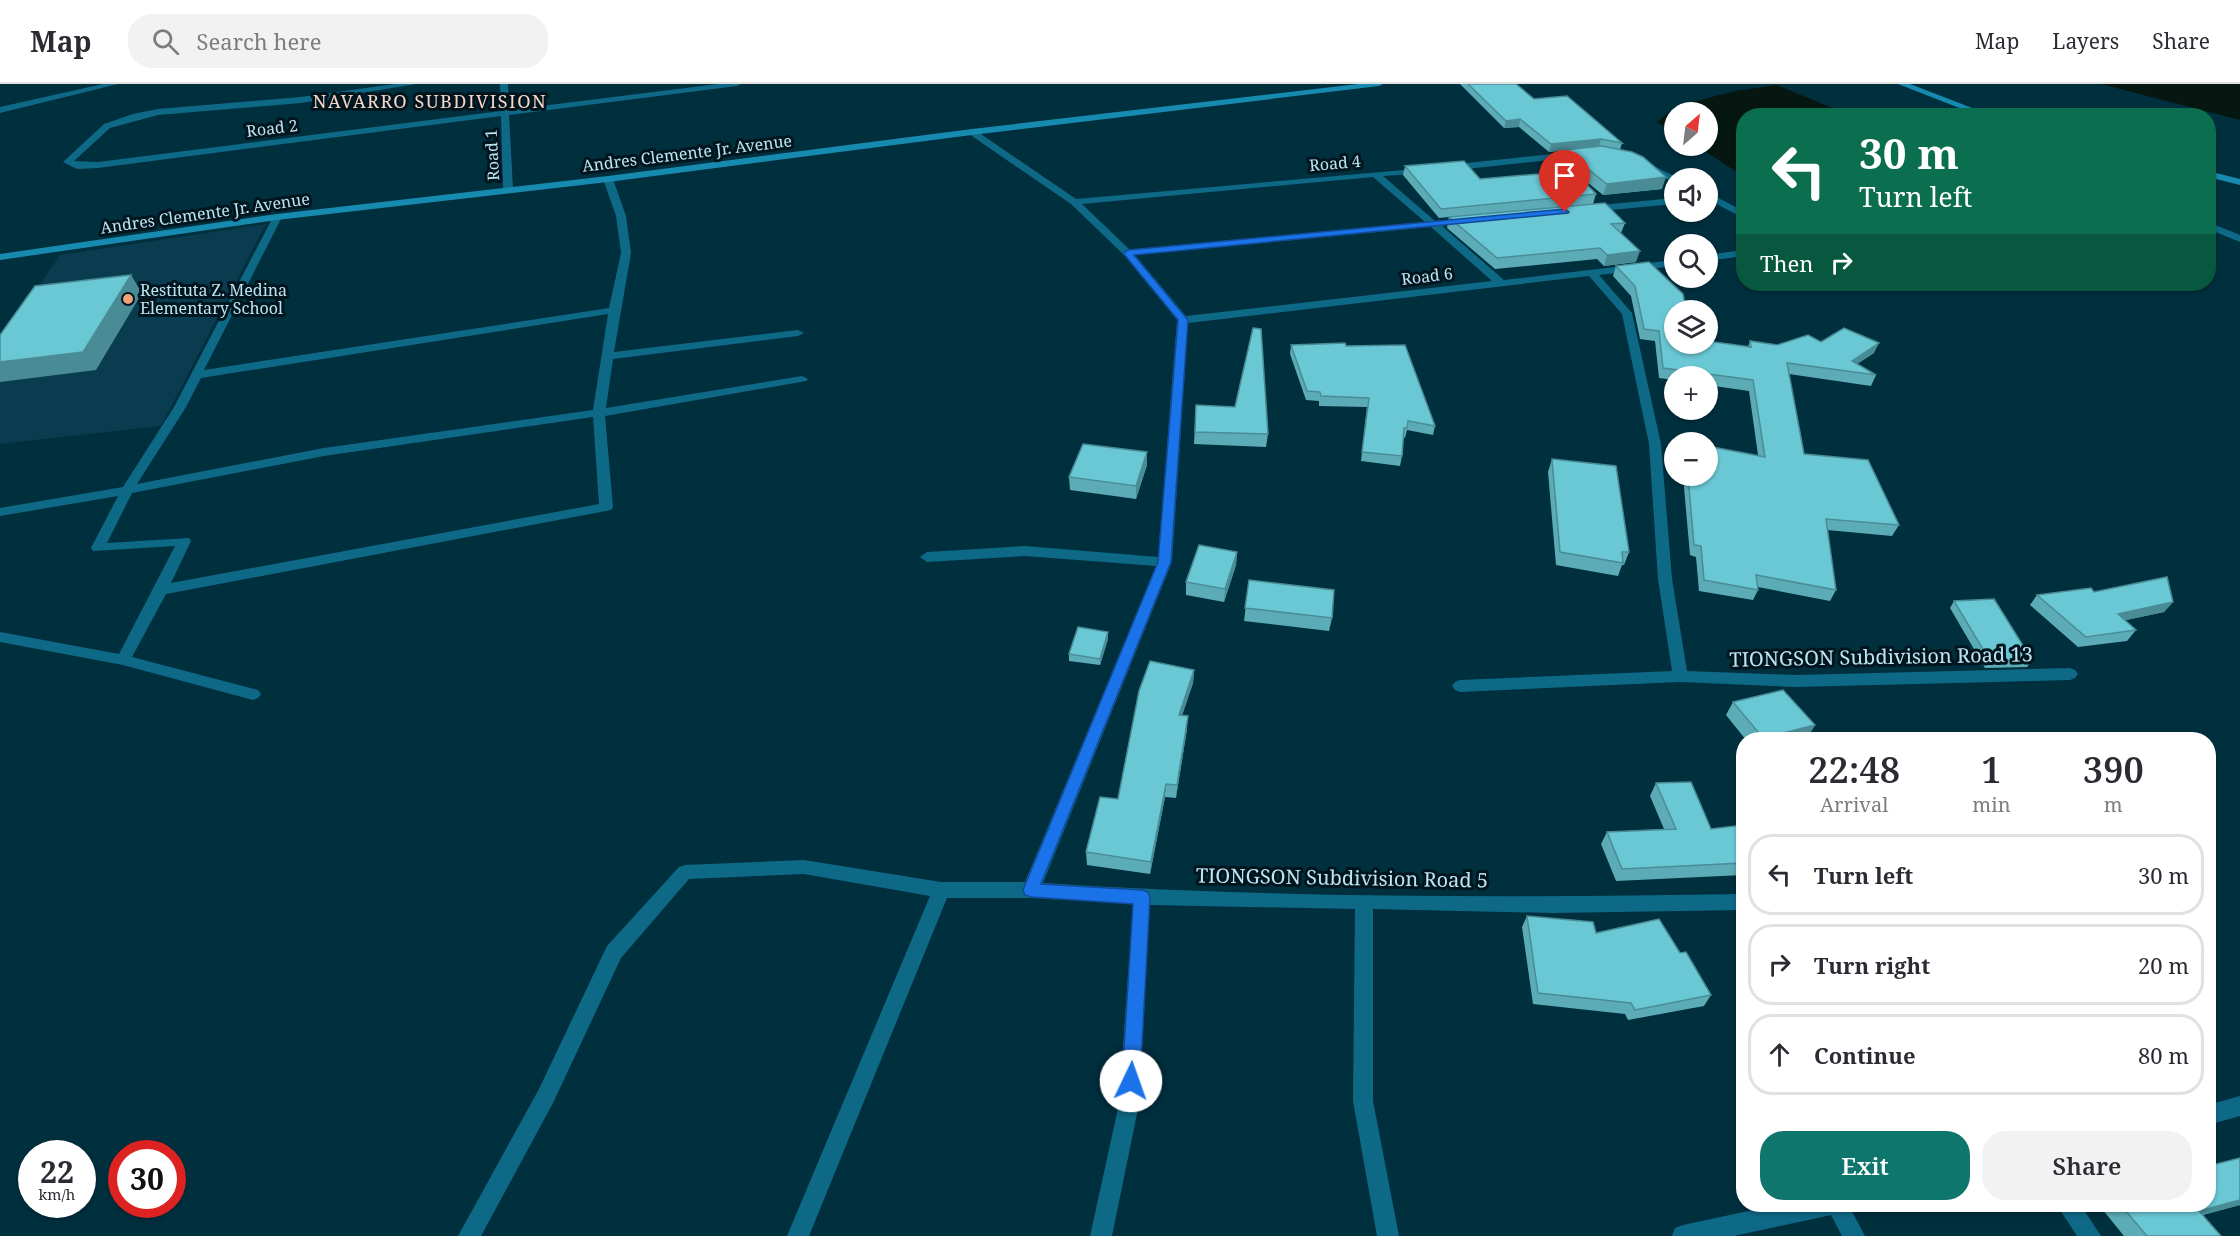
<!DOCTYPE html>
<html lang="en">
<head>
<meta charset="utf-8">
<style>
	body { margin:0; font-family:"Noto Serif",serif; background:#f2f2f3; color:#2b2b33; height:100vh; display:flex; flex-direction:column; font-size:22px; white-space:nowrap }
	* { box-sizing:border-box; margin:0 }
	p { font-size:20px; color:#7c7c81 }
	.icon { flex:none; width:33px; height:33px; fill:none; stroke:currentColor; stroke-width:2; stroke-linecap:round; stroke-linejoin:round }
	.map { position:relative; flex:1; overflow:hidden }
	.side { position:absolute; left:1736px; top:648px; width:480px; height:480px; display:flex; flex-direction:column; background:#fff; border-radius:24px; box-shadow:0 2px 4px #0004 }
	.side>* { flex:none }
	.top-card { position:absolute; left:1736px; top:24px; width:480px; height:183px; border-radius:24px; box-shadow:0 2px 4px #0004; background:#0b6e4f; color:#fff; overflow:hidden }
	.needle { width:39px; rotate:28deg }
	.controls { position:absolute; left:1664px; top:18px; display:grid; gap:12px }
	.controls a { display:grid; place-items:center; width:54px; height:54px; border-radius:50%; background:#fff; box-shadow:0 2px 4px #0004; font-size:30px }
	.speed { position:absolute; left:18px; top:1056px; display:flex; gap:12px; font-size:30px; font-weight:700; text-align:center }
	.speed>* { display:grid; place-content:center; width:78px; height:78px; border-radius:50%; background:#fff; box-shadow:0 2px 4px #0004; line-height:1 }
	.speed small { font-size:15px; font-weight:400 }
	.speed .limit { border:9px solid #d22; background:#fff; color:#111 }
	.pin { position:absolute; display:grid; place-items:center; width:51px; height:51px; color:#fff; margin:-62px -26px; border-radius:50% 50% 50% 0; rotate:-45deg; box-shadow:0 0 6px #0007 }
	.pin .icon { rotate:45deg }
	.me { position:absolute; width:66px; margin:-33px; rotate:3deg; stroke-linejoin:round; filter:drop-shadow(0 0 4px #0008) }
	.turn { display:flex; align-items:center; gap:21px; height:126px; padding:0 24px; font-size:27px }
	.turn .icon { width:78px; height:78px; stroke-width:2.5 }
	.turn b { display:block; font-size:42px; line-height:51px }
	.then { display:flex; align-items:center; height:57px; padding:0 24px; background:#0003; gap:12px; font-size:22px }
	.eta { display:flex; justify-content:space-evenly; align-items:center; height:102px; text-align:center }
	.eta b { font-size:36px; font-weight:600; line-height:42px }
	.cta { display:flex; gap:12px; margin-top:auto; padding:12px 24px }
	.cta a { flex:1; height:69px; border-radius:24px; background:#0f766e; color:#fff; font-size:24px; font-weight:600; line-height:69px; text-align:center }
	.cta a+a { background:#f2f2f3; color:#2b2b33 }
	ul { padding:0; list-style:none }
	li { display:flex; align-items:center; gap:18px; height:81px; margin:0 12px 9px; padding:0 12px; border:3px solid #e1e1e2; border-radius:24px }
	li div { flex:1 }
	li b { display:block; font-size:22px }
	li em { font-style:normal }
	header { display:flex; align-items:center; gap:36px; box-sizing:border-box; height:84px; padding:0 30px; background:#fff; border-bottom:2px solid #e1e1e2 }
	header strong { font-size:28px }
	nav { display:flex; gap:33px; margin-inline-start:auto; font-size:21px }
	.search { width:420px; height:54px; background:#f2f2f3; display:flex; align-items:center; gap:15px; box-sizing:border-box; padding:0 21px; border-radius:24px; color:#7c7c81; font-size:22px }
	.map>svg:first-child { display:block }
</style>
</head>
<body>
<header>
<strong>Map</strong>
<div class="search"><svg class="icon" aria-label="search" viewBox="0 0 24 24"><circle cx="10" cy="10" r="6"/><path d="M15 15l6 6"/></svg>Search here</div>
<nav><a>Map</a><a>Layers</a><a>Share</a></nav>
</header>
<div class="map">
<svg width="2240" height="1152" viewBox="0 0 2240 1152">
	<rect width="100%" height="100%" fill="#002f3e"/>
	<path fill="#083c4e" d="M266 140 161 342 0 360V259L60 171Z"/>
	<path fill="#051710" d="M2101 0H2240V36Z
		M1777 1 1849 31 1743 32V92L1697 62H1707V28H1674V48L1657 38 1677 22 1735 7Z"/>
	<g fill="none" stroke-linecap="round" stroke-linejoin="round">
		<path fill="#0e6986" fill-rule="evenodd" d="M2208 138 2240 151V158L2208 145Z"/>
		<path fill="#0e6986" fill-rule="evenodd" d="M103 0H118L0 29V23Z
			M395 0H416L301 19 158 31 110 44 74 77 98 78 501 27 500 0H508L509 26 718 0H741L737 2 509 31 513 105 508 108 503 105 501 32 98 84 77 85 63 78 104 40 133 30 158 25 301 13Z
			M969 46H975L1076 115 1427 84V88L1424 89 1383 92 1435 137 1471 135V139L1442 142 1504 196 1674 176V182L1599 191 1632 229 1661 360 1672 495 1687 587 1796 591 2070 584 2075 586 2078 590 2075 594 2070 596 1796 603 1680 598 1460 608 1455 606 1452 602 1455 598 1460 596 1672 587 1658 495 1649 360 1622 230 1589 192 1188 239 1172 478 1043 799C1276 814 1510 814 1743 810V826L1553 829 1373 825V1017L1399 1152H1377L1353 1017 1355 825 1150 821 1139 1020 1112 1152H1090L1119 1020 1133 820 1031 814H947L809 1152H787L930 812 804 790 689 795 621 874 553 1019 481 1152H458L539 1005 607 862 679 783 685 781 804 776 941 798H1025L1156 482 1025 472 927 478 920 473 927 468 1025 462 1158 473 1177 236 1124 171 1071 120 969 50ZM1373 93 1425 138 1130 166 1082 120ZM1431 143 1492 197 1186 232 1135 171Z
			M1582 67 1585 68V72L1448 87 1443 84 1448 81Z
			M1640 78H1646L1678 94 1671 97 1640 82Z
			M608 92 613 95 626 132 631 169 614 268 798 246 804 249 798 252 613 275 606 324 802 292 808 295 806 297 605 332 613 423 611 426 166 510 132 573 258 606 261 610 258 614 253 616 123 581 0 558V548L119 570 175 462 93 467 91 464 118 412 0 432V424L123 403 174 323 274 131 282 133 204 286 609 224 621 169 616 132 603 95ZM608 230 593 326 324 364 137 400 186 323 201 294ZM593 333 599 420 171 499 191 457 189 454 107 459 132 409 324 372Z
			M1707 108 1743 127V134L1707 115Z
			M1674 114V120L1590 128 1585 125 1590 122Z
			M1743 166V172L1707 177V171Z
			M2240 1012V1032L2208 1041V1021Z
			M1781 1120H1848L1865 1152H1842L1831 1131 1734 1152H1672L1675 1144 1683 1141Z
			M2056 1120H2080L2101 1152H2077Z"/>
		<path fill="#178aaf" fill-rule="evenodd" d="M1358 0H1383L1379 2 972 51 608 98 277 136 0 176V170L277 130 608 92 972 45Z
			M1898 0H1910L1993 32H1980Z
			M2208 87 2240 95V101L2208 93Z"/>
	</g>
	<path fill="#5bacb7" d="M1460 0H1516L1534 15 1622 59 1620 66 1662 105 1603 111 1576 89 1596 110 1593 120 1625 139 1621 149 1636 178 1604 182 1597 175 1495 185 1447 144 1449 133 1439 134 1403 91 1405 82 1480 95 1573 87 1561 77 1564 66 1549 68 1519 43 1504 44Z
		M1649 178 1674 260 1748 263 1750 257 1777 261 1821 258 1874 269 1857 280 1876 291 1871 302 1789 290 1804 370 1899 441 1892 452 1827 446 1836 506 1830 517 1758 503V506L1753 516 1699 507 1696 473 1690 471 1683 392H1707L1758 371 1749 307 1707 301V292H1674V296L1659 294 1655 257 1640 255 1631 212 1613 192 1616 182Z
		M1291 261 1346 262 1435 342 1433 351 1407 346 1405 354 1403 353 1402 372 1400 382 1361 377 1367 323 1319 322V317L1306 316 1290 270Z
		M1196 321 1268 350 1266 363 1194 360Z
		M1147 368V381L1136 415 1070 406 1069 393Z
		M1552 375 1629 468 1624 481H1622L1618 492 1556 481 1548 388Z
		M1237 468 1236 481 1224 518 1186 511V498Z
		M1249 496 1332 534 1329 547 1244 537Z
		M2094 508 2173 518 2164 528 2125 536 2136 546 2127 557 2078 563 2030 521 2037 511Z
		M1954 517 2032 576 2027 583 1985 584 1950 524Z
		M1108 555 1100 581 1069 577V570Z
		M1194 586 1193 599 1182 631 1187 645 1176 714 1165 713 1150 790 1087 781 1086 768Z
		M1733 618 1815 641 1807 654 1802 656H1746L1726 631Z
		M1656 699 1711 745 1743 741V791L1616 797 1601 760 1607 748 1664 745 1650 712Z
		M1527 832 1680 869 1711 911 1704 922 1628 936 1625 930 1533 920 1522 843Z
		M2240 1074V1121L2203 1131 2221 1152H2124L2098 1120H2208Z"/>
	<path fill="#4a8c95" d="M1520 35 1519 43 1504 44 1506 37Z
		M1601 55 1599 63 1549 68 1551 60Z
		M1666 93 1662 105 1603 111 1607 100Z
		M1640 167 1636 178 1604 182 1607 171Z
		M131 191 142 209 96 286 0 298V278Z
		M1879 259 1874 269 1846 287 1852 277Z
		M1147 368V381L1136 415V402Z
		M1237 468 1236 481 1224 518 1225 505Z
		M2173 518 2164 528 2109 540 2118 530Z
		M1108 548V555L1100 581V575Z
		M1194 586 1193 599 1178 644 1179 631Z
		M1188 632 1187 645 1176 714 1177 701Z
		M1815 641 1807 654 1802 656H1762L1763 654Z
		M1166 700 1165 713 1150 790 1151 778Z
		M2240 1116V1121L2183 1136 2199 1127Z"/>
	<path fill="#6ac8d5" stroke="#4a8c95" stroke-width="1.5" d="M1468 0H1516L1534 15 1567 12 1622 59 1601 55 1551 60 1520 35 1506 37Z
		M1602 62 1632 68 1643 73 1666 93 1607 100 1564 66Z
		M1464 77 1480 95 1574 87 1596 110 1441 125 1405 82Z
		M1605 119 1625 139 1611 140 1640 167 1607 171 1600 164 1497 174 1449 133Z
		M1649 178 1683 210 1686 226H1674V260H1707V257L1751 263 1750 257 1777 261 1808 251 1821 258 1844 244 1879 259 1852 277 1876 291 1787 279 1804 370 1868 376 1899 441 1826 435 1836 506 1756 491 1758 506 1704 496 1701 462 1694 461 1688 392H1707V362L1765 373 1753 296 1663 284 1659 247 1644 245 1635 202 1616 182Z
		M131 191 83 268 0 278V251L35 202Z
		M1253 244 1261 245 1268 350 1195 348 1196 321 1235 323Z
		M1345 259 1346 262 1405 261 1435 342 1408 337 1407 344H1404L1402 372 1362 368 1369 314 1321 312 1320 308 1307 307 1291 261Z
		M1083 360 1147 368 1136 402 1069 393Z
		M1552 375 1616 382 1629 468H1622L1623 479 1560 468Z
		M1199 461 1237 468 1225 505 1186 498Z
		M2167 493 2173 518 2118 530 2136 546 2086 553 2037 511 2091 504 2094 508Z
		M1249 496 1334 506 1332 534 1245 524Z
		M1994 515 2032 576 1990 577 1954 517Z
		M1078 543 1108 548 1100 575 1069 570Z
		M1150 577 1194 586 1179 631 1188 632 1177 701 1166 700 1151 778 1086 768 1100 713 1118 715 1139 607Z
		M1783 606 1815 641 1763 654 1733 618Z
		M1691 698 1711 745 1743 741V779L1622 785 1607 748 1676 745 1656 699Z
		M1527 832 1593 838 1596 849 1659 835 1680 869 1686 868 1711 911 1635 926 1631 919 1538 909Z
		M2240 1074V1116L2199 1127 2221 1152H2147L2120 1120H2208V1082Z"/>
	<path fill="#1a73e8" stroke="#114b97" stroke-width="1.5" d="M1565 125 1569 128 1568 129 1134 171 1188 236 1171 478 1041 800 1142 806 1148 808 1150 813 1140 997 1137 1004 1131 1006 1124 1004 1122 997 1133 820 1031 813 1025 811 1023 806 1158 478 1178 236 1123 169 1128 166Z"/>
	<circle fill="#f1a27b" stroke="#00151e" stroke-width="2" cx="128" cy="215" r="6"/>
	<g text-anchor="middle" stroke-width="6" stroke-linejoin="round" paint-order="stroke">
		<g font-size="16" fill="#bee4f4" stroke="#00151e">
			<text transform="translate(272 44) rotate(-7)" y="6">Road 2</text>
			<text transform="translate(687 69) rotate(-7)" y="6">Andres Clemente Jr. Avenue</text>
			<text transform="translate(492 71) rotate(-93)" y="6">Road 1</text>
			<text transform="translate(1335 79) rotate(-5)" y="6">Road 4</text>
			<text transform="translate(205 129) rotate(-8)" y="6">Andres Clemente Jr. Avenue</text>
			<text transform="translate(1427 192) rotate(-7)" y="6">Road 6</text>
		</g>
		<g font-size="16" fill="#bee4f4" stroke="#00151e" text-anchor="start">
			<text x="140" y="212">Restituta Z. Medina<tspan x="140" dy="18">Elementary School</tspan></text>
		</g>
		<g font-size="18" letter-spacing="1.5" fill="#f5d6c7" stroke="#00151e">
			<text x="430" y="24">NAVARRO SUBDIVISION</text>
		</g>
		<g font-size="20" fill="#bee4f4" stroke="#00151e">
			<text transform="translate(1881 573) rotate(-1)" y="7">TIONGSON Subdivision Road 13</text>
			<text transform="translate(1342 794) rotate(1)" y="7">TIONGSON Subdivision Road 5</text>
		</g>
	</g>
</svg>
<div class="controls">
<a><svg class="needle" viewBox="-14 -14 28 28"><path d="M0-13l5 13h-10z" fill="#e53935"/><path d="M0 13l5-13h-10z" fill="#7c7c81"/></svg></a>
<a><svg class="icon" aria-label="sound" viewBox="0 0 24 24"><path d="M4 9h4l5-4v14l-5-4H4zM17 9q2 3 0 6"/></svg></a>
<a><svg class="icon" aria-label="search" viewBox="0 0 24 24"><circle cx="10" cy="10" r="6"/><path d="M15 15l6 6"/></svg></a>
<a><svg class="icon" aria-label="layers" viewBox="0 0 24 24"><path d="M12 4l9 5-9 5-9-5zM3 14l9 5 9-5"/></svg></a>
<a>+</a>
<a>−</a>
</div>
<div class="speed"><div>22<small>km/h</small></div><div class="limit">30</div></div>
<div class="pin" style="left:1565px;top:128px;background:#d93025"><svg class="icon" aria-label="arrive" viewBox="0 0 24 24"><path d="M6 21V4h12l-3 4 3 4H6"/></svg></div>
<svg class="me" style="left:1131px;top:997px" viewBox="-20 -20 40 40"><circle r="19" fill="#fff"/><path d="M0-13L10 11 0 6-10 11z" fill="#1a73e8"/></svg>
<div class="top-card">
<div class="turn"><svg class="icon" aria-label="left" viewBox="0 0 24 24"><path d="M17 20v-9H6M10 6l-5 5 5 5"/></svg><div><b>30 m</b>Turn left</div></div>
<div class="then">Then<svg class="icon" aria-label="right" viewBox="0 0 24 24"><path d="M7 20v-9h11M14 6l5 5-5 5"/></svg></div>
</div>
<section class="side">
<div class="eta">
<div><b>22:48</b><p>Arrival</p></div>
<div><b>1</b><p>min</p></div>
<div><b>390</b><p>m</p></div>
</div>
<ul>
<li><svg class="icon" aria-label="left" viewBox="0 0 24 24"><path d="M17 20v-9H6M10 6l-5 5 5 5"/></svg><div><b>Turn left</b></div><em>30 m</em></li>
<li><svg class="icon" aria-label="right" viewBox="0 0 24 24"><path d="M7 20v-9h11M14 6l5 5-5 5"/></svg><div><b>Turn right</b></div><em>20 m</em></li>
<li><svg class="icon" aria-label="ahead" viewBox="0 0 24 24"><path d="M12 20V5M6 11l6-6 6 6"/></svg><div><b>Continue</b></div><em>80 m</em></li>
</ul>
<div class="cta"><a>Exit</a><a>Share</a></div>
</section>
</div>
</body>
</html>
